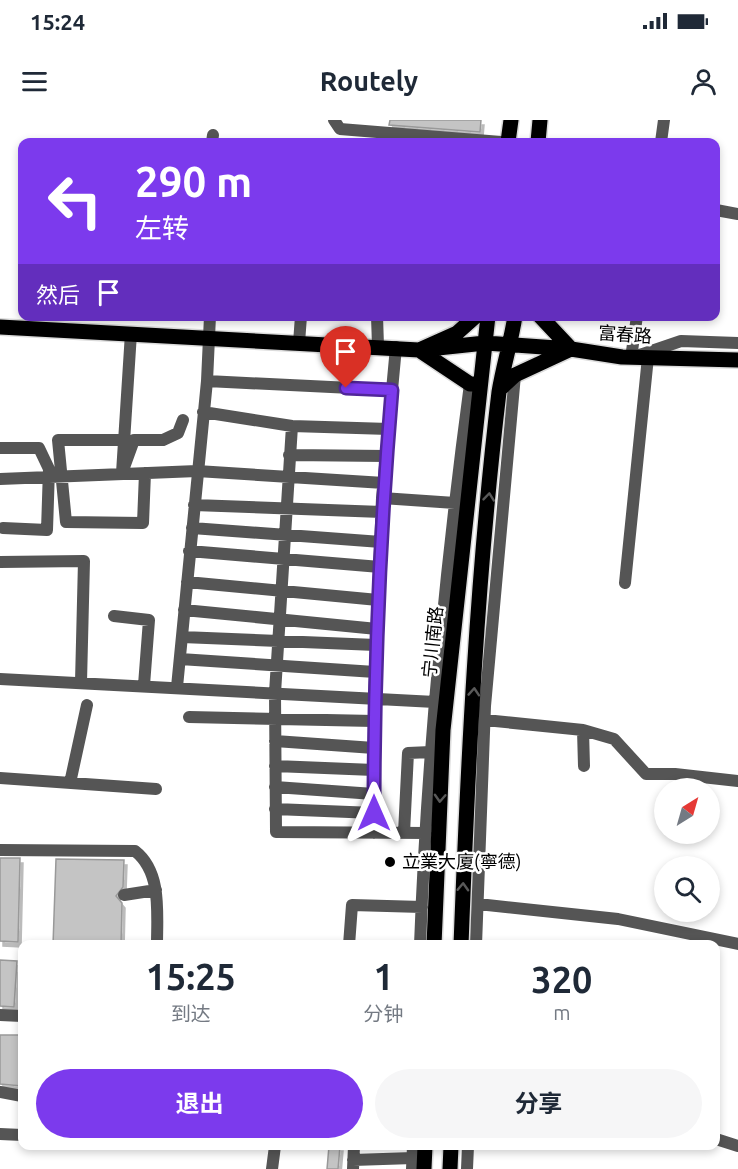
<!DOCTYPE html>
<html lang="zh">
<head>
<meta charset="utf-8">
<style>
	body { margin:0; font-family:Ubuntu,"Noto Sans SC",sans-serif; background:#f6f6f7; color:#1f2937; height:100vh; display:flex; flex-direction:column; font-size:22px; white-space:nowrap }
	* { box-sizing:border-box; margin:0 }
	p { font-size:20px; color:#747a83 }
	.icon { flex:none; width:33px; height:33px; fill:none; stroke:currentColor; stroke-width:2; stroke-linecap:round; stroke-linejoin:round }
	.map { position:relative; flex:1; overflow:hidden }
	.details { position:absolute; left:18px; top:820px; width:702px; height:210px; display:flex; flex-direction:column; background:#fff; border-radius:12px; box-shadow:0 3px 9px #0003 }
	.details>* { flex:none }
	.hud { position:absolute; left:18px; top:18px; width:702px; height:183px; border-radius:12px; box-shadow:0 3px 9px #0003; background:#7c3aed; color:#fff; overflow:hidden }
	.needle { width:39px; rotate:37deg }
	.controls { position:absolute; left:654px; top:658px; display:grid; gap:12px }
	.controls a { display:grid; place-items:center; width:66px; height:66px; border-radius:50%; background:#fff; box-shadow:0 3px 9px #0003; font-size:30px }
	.pin { position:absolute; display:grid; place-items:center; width:51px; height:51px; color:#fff; margin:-62px -26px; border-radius:50% 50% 50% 0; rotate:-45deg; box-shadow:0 0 6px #0007 }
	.pin .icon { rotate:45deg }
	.me { position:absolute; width:66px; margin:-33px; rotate:0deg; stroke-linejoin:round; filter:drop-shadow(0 0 4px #0008) }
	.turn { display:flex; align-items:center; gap:21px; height:126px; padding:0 18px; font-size:27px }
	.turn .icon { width:78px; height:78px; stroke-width:2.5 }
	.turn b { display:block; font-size:42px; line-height:51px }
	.then { display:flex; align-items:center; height:57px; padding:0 18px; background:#0003; gap:12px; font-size:22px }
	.eta { display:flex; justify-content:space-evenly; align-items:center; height:102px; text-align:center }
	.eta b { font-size:36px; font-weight:700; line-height:42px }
	.cta { display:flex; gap:12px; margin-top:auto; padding:12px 18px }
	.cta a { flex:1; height:69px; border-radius:36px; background:#7c3aed; color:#fff; font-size:24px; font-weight:700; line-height:69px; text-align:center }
	.cta a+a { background:#f6f6f7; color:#1f2937 }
	.status { display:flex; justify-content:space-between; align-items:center; height:42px; padding:0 30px; background:#fff; direction:ltr }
	.status svg { height:16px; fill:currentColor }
	header { display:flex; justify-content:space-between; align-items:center; height:78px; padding:0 18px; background:#fff; font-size:27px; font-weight:700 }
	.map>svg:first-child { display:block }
</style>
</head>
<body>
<div class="status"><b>15:24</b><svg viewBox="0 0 49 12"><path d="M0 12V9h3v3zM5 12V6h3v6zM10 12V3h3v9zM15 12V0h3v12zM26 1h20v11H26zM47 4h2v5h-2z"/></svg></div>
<header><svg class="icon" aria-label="menu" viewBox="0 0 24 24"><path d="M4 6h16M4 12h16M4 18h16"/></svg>Routely<svg class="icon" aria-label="person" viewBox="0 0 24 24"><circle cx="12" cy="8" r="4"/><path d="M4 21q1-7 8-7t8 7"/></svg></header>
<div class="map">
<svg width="738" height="1049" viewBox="0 0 738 1049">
	<defs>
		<filter id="shadow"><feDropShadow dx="3" dy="5" stdDeviation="0" flood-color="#0004"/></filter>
	</defs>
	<rect width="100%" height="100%" fill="#fff"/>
	<path fill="#c4c4c4" stroke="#999" stroke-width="1.5" filter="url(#shadow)" d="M390 0H481L480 12 389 5Z
		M0 738H20L18 822 0 821Z
		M56 739 124 740 123 767 116 776 122 783 121 825H53Z
		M0 840 17 841 14 887 0 886Z
		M0 915H22V966L0 964Z
		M329 1026H340L338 1049H327Z"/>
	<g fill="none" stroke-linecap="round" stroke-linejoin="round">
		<defs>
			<path id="major" d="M508 22 511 0
				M538 22 540 0
				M476 196 457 213 419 230 470 264H479
				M0 207 419 230 485 223 571 229 622 237 738 240
				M500 269 515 255 571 229 540 196
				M434 825 443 610 488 196
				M461 825C468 641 477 455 499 272 503 247 511 222 515 196
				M424 1049 425 1026
				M450 1049 451 1026"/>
		</defs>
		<use href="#major" stroke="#dbdbdb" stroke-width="18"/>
		<path stroke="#555" stroke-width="12" d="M334 0 340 9 501 22
			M212 22 213 15
			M661 22 664 0
			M716 90 738 94
			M377 196 378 226
			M637 196 631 238 681 221 738 223
			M131 213 122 353 134 320H163L178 313 183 300
			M299 223 301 196
			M207 261 392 270
			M203 292 292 306 389 309
			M292 306 275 573 276 712 426 713
			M124 320H58L66 402 143 403 145 353
			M0 328H39L49 349 47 410 3 408
			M289 335 386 336
			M0 359 197 351 384 363
			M382 378 455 383
			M194 385 382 392
			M192 408 381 422
			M189 431 380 447
			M0 442 84 441 81 562
			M187 462 378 480
			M625 463 648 237
			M184 490 377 509
			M114 496 149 500 144 565
			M182 517 376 525
			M180 539 375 552
			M0 559 435 582
			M177 567 207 261 210 196
			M189 597 374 601
			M485 600 583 610
			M275 621 374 628
			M275 646 374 650
			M584 646 583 610 614 619 646 654H675L738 661
			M0 658 156 669
			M70 663 87 585
			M275 667 374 674
			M275 689 374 693
			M374 713V579L382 378 396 227
			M404 713 408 633 431 632
			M0 730 135 731C162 752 157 793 157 825
			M124 775 156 770
			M478 784 618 799 738 824
			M349 825 352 785 422 787
			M420 825C427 637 445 450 470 264
			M476 825 485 586 515 255
			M0 895 22 896
			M0 972 22 976
			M0 1014 22 1015
			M716 1019 738 1026
			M353 1040 413 1038
			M272 1049 275 1026
			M353 1049 354 1026
			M412 1049 413 1026
			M467 1049 468 1026"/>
		<use href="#major" stroke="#000" stroke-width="15"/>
	</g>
	<defs><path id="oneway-chevron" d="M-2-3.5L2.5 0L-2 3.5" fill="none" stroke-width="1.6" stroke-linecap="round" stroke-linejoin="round" transform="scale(1.5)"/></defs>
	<g stroke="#595959">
		<use href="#oneway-chevron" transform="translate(489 377) rotate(-84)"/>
		<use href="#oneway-chevron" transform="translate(474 572) rotate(-86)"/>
		<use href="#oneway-chevron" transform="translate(440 678) rotate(93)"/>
		<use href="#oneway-chevron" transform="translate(463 767) rotate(-88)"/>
	</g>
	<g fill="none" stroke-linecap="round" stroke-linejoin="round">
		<defs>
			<path id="route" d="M346 268 392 270C380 411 374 552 374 693"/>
		</defs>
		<use href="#route" stroke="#51269a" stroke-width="15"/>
		<use href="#route" stroke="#7c3aed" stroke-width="10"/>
	</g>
	<circle fill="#000" stroke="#fff" stroke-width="2" cx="390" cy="742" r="6"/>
	<g text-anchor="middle" stroke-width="5" stroke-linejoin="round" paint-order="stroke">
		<g font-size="18" fill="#000" stroke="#fff">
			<text transform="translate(625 215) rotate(4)" y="6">富春路</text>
			<text transform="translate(433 522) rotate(-84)" y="6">宁川南路</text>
		</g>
		<g font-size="18" fill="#000" stroke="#fff" text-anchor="start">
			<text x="402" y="748">立業大廈(寧德)</text>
		</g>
	</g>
</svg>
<div class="controls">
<a><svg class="needle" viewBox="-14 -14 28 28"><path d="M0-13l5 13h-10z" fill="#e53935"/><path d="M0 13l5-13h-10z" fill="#747a83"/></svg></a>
<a><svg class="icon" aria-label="search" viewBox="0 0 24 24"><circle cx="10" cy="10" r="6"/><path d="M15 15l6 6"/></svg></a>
</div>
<div class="pin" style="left:346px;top:268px;background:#d93025"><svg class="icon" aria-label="arrive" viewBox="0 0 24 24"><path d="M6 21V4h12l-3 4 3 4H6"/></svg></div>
<svg class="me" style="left:374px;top:693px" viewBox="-20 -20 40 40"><path d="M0-17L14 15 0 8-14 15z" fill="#7c3aed" stroke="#fff" stroke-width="4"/></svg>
<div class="hud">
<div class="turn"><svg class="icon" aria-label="left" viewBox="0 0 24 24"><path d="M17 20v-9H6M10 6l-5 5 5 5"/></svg><div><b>290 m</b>左转</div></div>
<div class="then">然后<svg class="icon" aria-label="arrive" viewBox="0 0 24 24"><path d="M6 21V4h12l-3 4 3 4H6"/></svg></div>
</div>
<section class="details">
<div class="eta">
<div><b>15:25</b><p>到达</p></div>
<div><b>1</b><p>分钟</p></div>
<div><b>320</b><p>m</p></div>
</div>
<div class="cta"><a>退出</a><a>分享</a></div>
</section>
</div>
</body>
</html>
